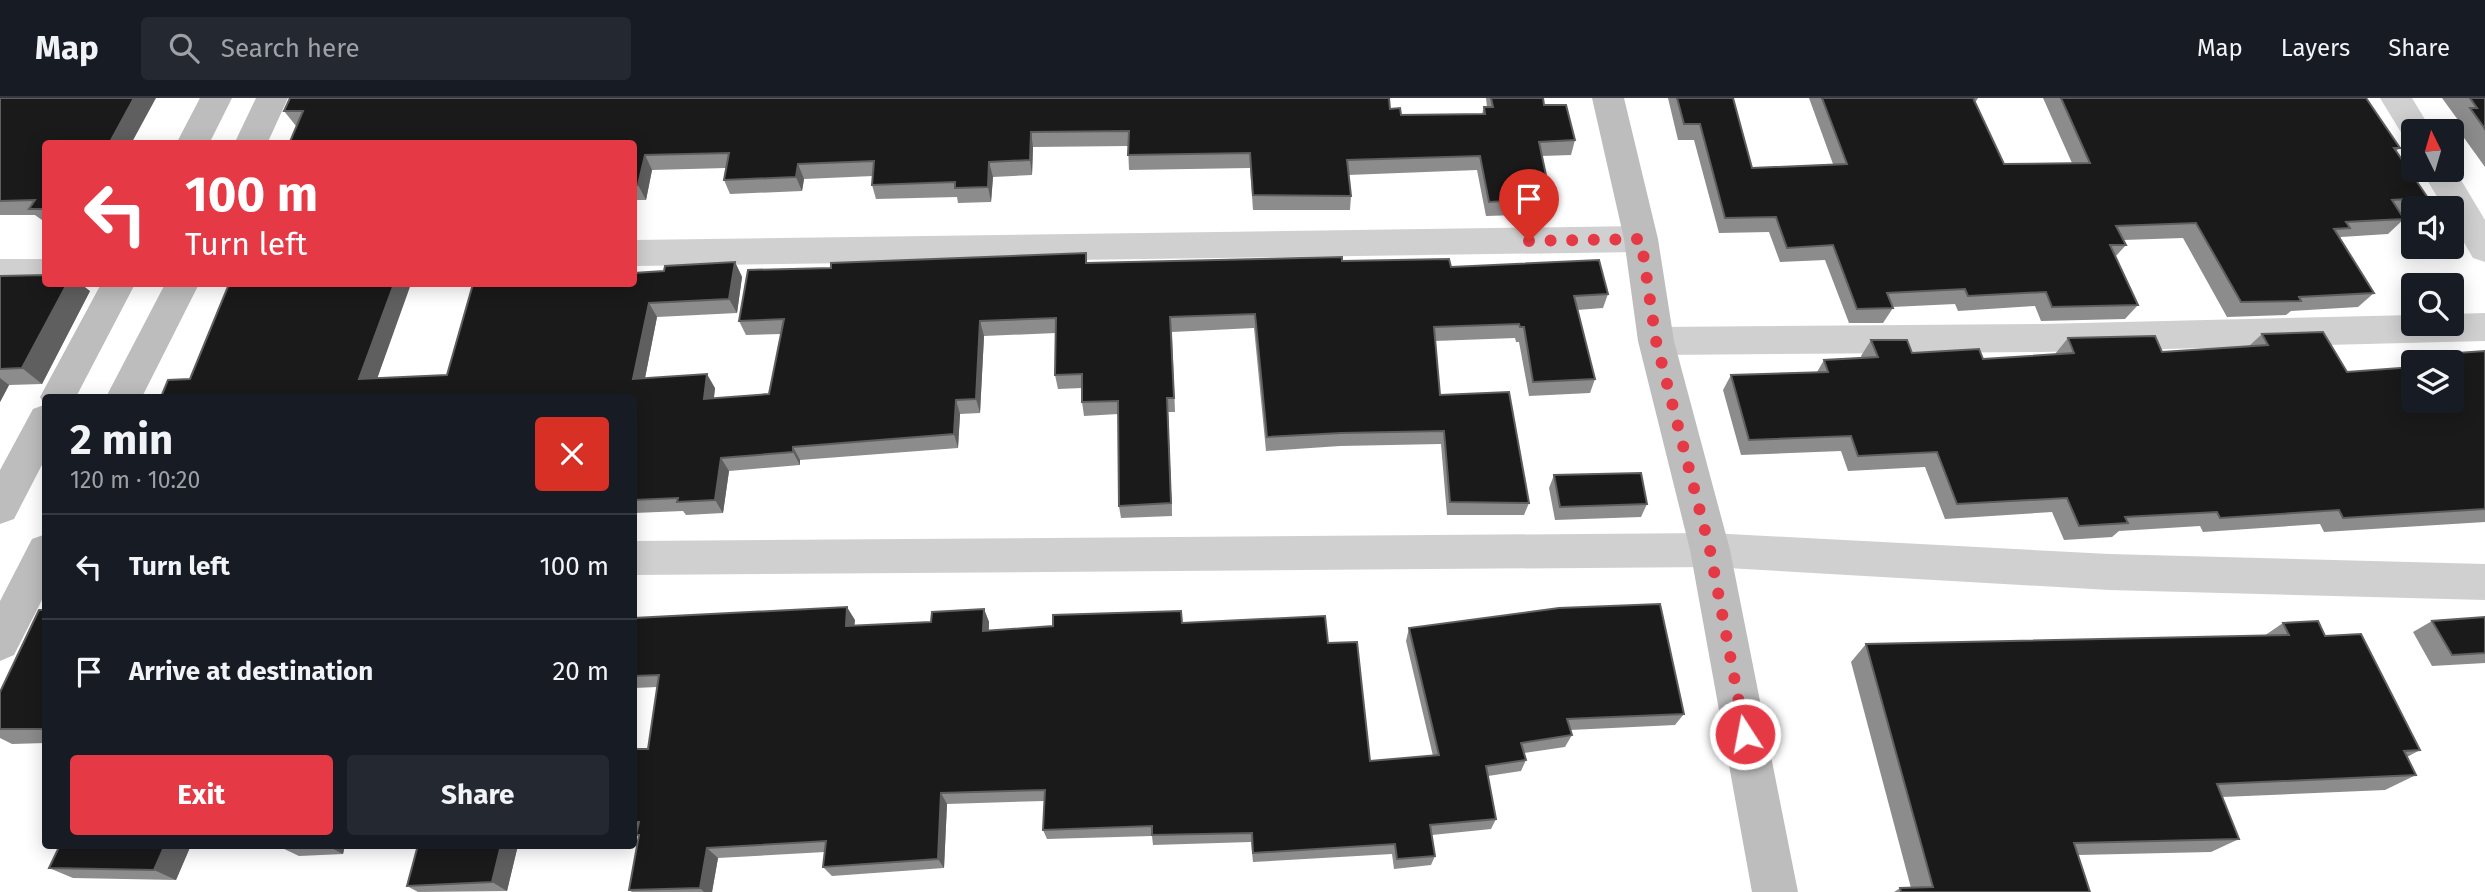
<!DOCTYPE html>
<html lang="en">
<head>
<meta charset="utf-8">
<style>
	body { margin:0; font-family:"Fira Sans",sans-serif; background:#242831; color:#f1f3f6; height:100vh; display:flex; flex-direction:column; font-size:26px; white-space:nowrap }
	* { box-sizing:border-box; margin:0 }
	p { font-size:23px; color:#9ea1a6 }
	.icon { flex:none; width:38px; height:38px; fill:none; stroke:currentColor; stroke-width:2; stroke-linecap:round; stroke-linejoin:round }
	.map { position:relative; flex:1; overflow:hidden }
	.drawer { position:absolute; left:42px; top:296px; width:595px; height:455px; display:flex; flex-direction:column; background:#171b24; border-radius:7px; box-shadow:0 4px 18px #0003 }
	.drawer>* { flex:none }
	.banner { position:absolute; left:42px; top:42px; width:595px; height:147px; border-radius:7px; box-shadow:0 4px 18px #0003; background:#e63946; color:#fff; overflow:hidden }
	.needle { width:46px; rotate:355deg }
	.buttons { position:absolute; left:2401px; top:21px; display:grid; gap:14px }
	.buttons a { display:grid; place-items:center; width:63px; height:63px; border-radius:7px; background:#171b24; box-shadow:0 4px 18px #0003; font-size:35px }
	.pin { position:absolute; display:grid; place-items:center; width:60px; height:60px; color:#fff; margin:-72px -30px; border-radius:50% 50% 50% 0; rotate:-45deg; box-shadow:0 0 7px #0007 }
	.pin .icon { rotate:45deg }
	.me { position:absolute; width:77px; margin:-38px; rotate:349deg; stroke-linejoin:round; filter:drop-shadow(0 0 5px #0008) }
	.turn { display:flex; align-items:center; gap:24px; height:147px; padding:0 28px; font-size:32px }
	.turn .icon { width:91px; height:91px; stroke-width:2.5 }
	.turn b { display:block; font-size:49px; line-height:60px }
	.round { display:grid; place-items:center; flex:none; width:74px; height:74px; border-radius:7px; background:#242831 }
	.summary { display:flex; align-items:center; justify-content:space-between; height:119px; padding:0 28px }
	h1 { font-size:42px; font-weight:700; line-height:52px }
	.primary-button { display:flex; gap:14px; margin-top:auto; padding:14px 28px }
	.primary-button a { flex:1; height:80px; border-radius:7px; background:#e63946; color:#fff; font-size:28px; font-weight:700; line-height:80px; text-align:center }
	.primary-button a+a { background:#242831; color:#f1f3f6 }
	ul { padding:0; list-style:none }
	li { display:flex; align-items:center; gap:21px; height:105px; padding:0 28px; border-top:2px solid #363941 }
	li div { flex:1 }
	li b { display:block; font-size:26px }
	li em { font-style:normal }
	header { display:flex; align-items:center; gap:42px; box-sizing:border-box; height:98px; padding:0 35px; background:#171b24; border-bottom:2px solid #363941 }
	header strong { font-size:33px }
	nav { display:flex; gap:38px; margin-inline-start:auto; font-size:24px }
	.search { width:490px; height:63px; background:#242831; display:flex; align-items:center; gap:18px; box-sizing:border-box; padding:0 24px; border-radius:7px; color:#9ea1a6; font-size:26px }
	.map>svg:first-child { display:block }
</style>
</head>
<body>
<header>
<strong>Map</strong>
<div class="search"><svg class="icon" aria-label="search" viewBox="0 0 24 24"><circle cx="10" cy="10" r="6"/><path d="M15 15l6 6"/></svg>Search here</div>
<nav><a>Map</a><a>Layers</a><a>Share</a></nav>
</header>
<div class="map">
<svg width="2485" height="794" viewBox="0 0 2485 794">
	<rect width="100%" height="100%" fill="#fff"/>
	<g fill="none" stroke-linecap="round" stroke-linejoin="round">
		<path fill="#d0d0d0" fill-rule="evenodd" d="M2380 0H2412L2432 33H2413V44L2405 41Z
			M2452 67 2485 122V164L2473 160 2452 124V110H2444L2421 72H2452Z
			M1641 128 1653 132 1658 141 1653 150 1641 154 634 168V142Z
			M0 161H46V186H52L0 187Z
			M2485 215V243L2042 254 1656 257 1643 253 1638 243 1643 233 1656 229 2042 226 2413 217V226H2452V216Z
			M1710 435 2109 456 2485 466V502L2109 492 1710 469 634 477V443Z"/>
		<path fill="#bdbdbd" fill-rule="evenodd" d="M200 0H232L209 46H176Z
			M256 0H288L267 46H234Z
			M1592 0H1624L1658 141 1674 243 1730 452 1798 794H1752L1690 452 1638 243 1624 141Z
			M101 186H135L76 299H46V359L14 421 0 426V372L33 311 44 307 40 299Z
			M165 186H199L142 299H106Z
			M46 436V494L14 557 0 563V503L32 441Z"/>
	</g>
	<path fill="#8c8c8c" d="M0 0 46 46V125L35 117H0Z
		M290 0 1390 11 1401 17 1482 16 1484 9H1487L1486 0H1543L1544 7 1575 42 1571 57 1542 58 1551 101 1547 116 1486 118 1477 72 1348 77 1351 98 1350 112H1253L1250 70 1129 72 1128 48 1033 49 1032 77 993 79 991 104 958 105 957 99 876 101 872 87 873 78 804 81 802 93 730 96 724 82 726 70 652 72 646 102H634V46L296 28 284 13Z
		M1668 0H1733L1752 70 1833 66 1809 0H1978L1975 5 2004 66 2072 65 2043 0H2366L2400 50 2396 53 2428 100 2418 110H2413L2412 115 2401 116 2404 121 2388 136 2341 139 2340 140 2374 195 2358 209 2291 213 2286 217 2227 219 2183 140 2123 142 2126 147 2115 159 2138 207 2125 221 2041 223 2035 208 1958 213 1955 206 1892 209 1893 210 1883 225H1849L1825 162 1780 164 1769 134 1719 135 1694 42H1678Z
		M2442 0H2485V69L2454 26 2458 22Z
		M1342 163 1451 169 1608 196 1603 210 1577 212 1595 281 1590 295 1529 298 1519 244H1516L1515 240 1435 243 1440 297 1529 405 1524 417H1447L1441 346 1340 348 1266 353 1254 230 1172 234 1175 314H1168L1172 418 1121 420 1119 408 1118 316 1084 318 1082 304V290L1058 291 1055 277 1056 235 984 238 980 315 960 316 958 350 800 362V367L729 373 723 415 686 417 683 413 634 415V299L190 281 229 186H410L377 280 447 277 664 173 735 164 742 179 737 215 657 219 645 280 715 290 714 300 769 296 781 236 746 237 739 223 1088 165Z
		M0 178 90 193 42 286 9 287 0 304Z
		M2262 236 2413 303 2452 264H2432L2442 256 2485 253V424L2324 434 2320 426 2203 434 2200 428 2119 433 2112 439 2064 442 2052 414 1945 421 1925 369 1848 373 1841 353 1741 357 1723 292 1731 277 1817 274 1824 262 1862 260 1861 258 1871 242 1912 255 1983 261 2055 256 2068 240 2162 254 2249 248Z
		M1554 377 1647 406 1641 419 1555 422 1549 390Z
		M984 511 989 524V532L1182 525 1328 545 1370 663 1433 658 1406 543 1409 530 1684 616 1675 627 1570 632 1572 637 1565 649 1524 655 1526 662 1521 673 1488 678 1496 721 1491 731 1432 737 1435 758 1431 767 1394 771 1392 756 1253 764 1251 744 1153 747 1152 738 1047 741 1043 732 1044 703 947 706 944 770 832 778 823 769 825 754 718 760 712 794H632L629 792 639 739 636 737 637 734H634V651H648L657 589 634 590V520L855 522 854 528 931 524Z
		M46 512V645L12 646 0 640V594Z
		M2485 519V565L2432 568 2413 534 2432 523Z
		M2283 525 2325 538 2420 652 2407 659 2416 677 2385 692 2222 699 2239 741 2211 754 2078 757 2090 794H1894L1900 790H1911L1851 564 1866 546 2264 538Z
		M60 747H191L176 782 73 780 49 770Z
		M280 747H345L343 756 299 758 280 749Z
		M518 747 507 793 418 794 407 788Z"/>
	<path fill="#5f5f5f" d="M134 0H156L131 46H109Z
		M1031 34 1033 49 1032 77 1030 62Z
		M645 57 652 72 646 102 638 87Z
		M989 64 993 79 991 104 988 89Z
		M798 66 804 81 802 93 796 79Z
		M735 164 742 179 737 215 729 201Z
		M67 186H81L90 193 42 286 22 270Z
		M394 186H411L372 295 359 281Z
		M649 205 657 219 642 295 633 281Z
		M980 223 984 238 980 315 976 301Z
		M707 276 715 290 712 314 704 301Z
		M0 280 9 287 0 304Z
		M1167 300 1168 314 1172 418 1171 405Z
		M956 302 960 316 958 350 954 336Z
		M793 349 800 362V367L793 354Z
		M721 360 729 373 723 415 715 402Z
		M847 509 855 522 853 541 846 528Z
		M984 511 989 524 988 546 983 533Z
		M941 695 947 706 944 770 938 761Z
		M165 747H191L176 782 154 772Z
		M326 747H345L343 756Z
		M501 747H518L507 793 492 784Z
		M707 750 718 760 712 794H704L700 790Z"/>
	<path fill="#1a1a1a" stroke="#5f5f5f" stroke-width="2" d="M0 0H134L109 46H46V111H29L35 102 0 103Z
		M290 0H1389L1390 11 1400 10 1401 17 1485 16 1484 9H1493L1491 0H1543L1544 7H1566L1575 42 1539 44 1551 101 1489 104 1480 58 1347 62 1351 98 1253 97 1250 55 1128 57 1129 33 1031 34 1030 62 989 64 988 89 955 90V84L872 87 874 63 798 66 796 79 724 82 729 55 645 57 638 87H634V46H289L303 13H284Z
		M1677 0H1733L1752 70 1847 66 1822 0H1973L2004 66 2090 65 2061 0H2366L2400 50H2394L2428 100 2392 102 2404 121 2346 124 2350 130 2334 131 2374 195 2299 199 2301 203 2241 204 2196 125 2116 128 2126 147H2110L2138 207 2052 209 2046 194 1968 198 1965 191 1887 195 1893 210 1857 211 1833 147 1787 150 1776 119 1725 120 1700 26H1684Z
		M2470 0H2485V31L2470 10H2477Z
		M1086 155V165L1342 159V163L1449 161 1451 169 1599 162 1608 196 1574 198 1595 281 1533 284 1524 229H1520L1519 226 1434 229 1440 297 1509 294 1529 405 1450 404 1444 333 1341 335 1267 339 1255 216 1170 219 1174 300H1167L1171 405 1119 408 1118 303 1082 304V276L1055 277 1056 220 980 223 976 301 956 302 954 336 793 349V354L721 360 715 402 677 404 678 400 634 402V299H161L168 282 190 281 229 186H394L359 281 447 277 473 186H634V175L664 173 665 168 735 164 729 201 649 205 633 281 707 276 704 301 769 296 784 221 739 223 748 172 831 170V165Z
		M46 177V186H67L22 270 0 271V178Z
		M2323 234 2347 274 2413 269V303H2452V264H2448L2442 256 2485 253V411L2343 420 2339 412 2220 420 2217 414 2125 419 2128 425 2079 428 2067 400 1957 406 1937 354 1858 358 1851 338 1749 342 1731 277 1828 274 1824 262 1878 259 1871 242H1907L1912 255 1979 251 1983 261 2074 255 2068 240 2155 238 2162 254 2268 247 2262 236Z
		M1641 375 1647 406 1560 409 1554 377Z
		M1660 506 1684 616 1567 621 1572 637 1521 645 1526 662 1486 668 1496 721 1430 727 1435 758 1397 761 1395 746 1253 755 1252 735 1152 737V728L1043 732 1045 692 941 695 938 761 823 769 826 743 707 750 700 790 629 792 639 737H636L639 724H634V651H648L659 577 634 578V520L847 509 846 528 931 524 932 514 984 511 983 533 1053 528V517L1181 513 1182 525 1325 518 1328 545 1357 544 1370 663 1439 657 1409 530 1559 510Z
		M39 512H46V631H0V594Z
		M2485 519V555L2452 557 2432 523Z
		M2318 523 2325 538 2361 536 2420 652 2404 653 2416 677 2217 686 2239 741 2074 745 2090 794H1901L1900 790 1933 789 1866 546 2289 537 2283 525Z
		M60 747H165L154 772 49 770Z
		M280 747H310L280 749Z
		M418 747H501L492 784 407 788Z"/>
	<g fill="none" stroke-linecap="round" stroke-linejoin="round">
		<path stroke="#e63946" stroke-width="12" stroke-dasharray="0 21.6" d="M1529 143 1641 141 1656 243 1710 452 1745 636"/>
	</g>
</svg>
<div class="buttons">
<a><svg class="needle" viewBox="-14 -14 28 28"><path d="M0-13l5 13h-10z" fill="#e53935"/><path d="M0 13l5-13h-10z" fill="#9ea1a6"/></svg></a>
<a><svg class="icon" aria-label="sound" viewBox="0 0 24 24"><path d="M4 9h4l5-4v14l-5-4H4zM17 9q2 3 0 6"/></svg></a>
<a><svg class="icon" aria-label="search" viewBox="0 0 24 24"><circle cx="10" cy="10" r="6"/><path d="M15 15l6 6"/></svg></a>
<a><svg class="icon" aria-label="layers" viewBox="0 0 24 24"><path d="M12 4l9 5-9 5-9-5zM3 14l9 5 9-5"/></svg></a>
</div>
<div class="pin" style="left:1529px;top:143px;background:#d93025"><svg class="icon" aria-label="arrive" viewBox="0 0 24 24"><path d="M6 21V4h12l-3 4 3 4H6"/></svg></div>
<svg class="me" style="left:1745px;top:636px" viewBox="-20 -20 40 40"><circle r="17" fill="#e63946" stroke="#fff" stroke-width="3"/><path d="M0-11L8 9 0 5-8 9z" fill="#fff"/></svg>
<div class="banner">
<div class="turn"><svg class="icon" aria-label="left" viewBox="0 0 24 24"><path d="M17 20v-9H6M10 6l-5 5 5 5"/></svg><div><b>100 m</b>Turn left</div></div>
</div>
<section class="drawer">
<div class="summary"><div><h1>2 min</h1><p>120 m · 10:20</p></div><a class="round" style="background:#d93025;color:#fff"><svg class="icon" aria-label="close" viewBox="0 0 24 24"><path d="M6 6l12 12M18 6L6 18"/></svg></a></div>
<ul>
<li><svg class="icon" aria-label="left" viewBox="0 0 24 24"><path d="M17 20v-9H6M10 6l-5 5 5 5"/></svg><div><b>Turn left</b></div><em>100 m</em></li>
<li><svg class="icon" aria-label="arrive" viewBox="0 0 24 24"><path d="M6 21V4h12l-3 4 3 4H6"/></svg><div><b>Arrive at destination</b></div><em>20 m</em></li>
</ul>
<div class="primary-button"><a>Exit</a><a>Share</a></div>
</section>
</div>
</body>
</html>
